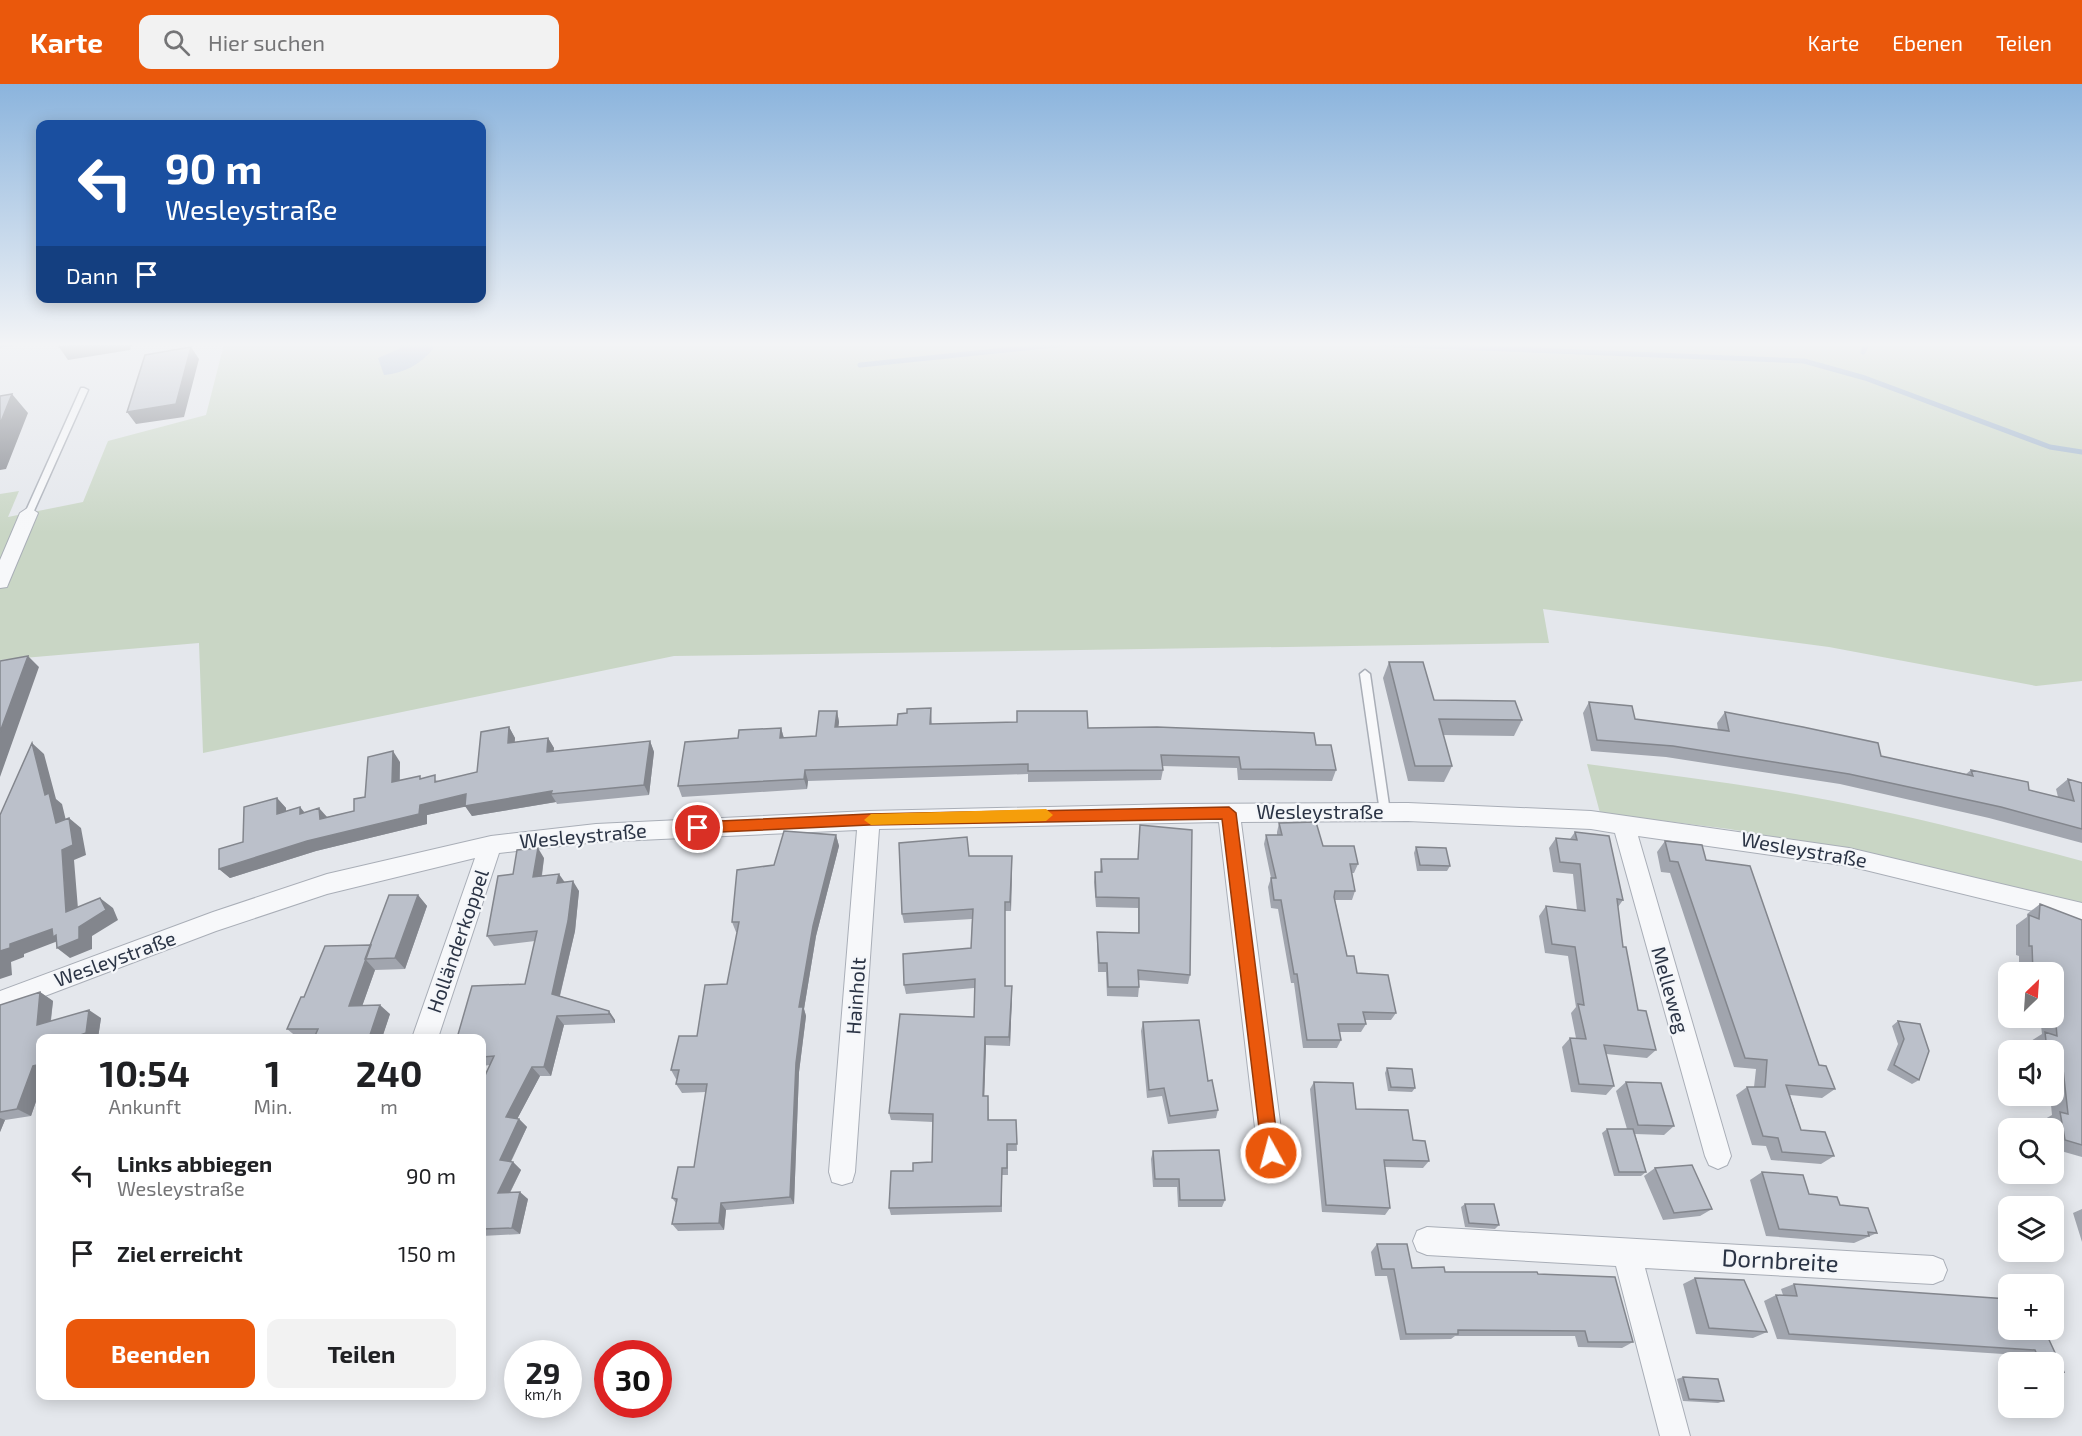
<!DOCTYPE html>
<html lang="de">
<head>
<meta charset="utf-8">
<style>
	body { margin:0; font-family:"Exo 2",sans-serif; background:#f2f2f2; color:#202124; height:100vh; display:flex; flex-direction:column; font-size:22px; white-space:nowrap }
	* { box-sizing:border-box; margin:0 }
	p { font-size:20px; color:#757577 }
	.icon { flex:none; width:33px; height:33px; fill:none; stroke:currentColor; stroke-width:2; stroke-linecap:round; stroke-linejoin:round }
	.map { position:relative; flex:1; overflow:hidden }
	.details { position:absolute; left:36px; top:950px; width:450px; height:366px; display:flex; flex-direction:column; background:#fff; border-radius:12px; box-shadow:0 3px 15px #0003 }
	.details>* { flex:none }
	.hud { position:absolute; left:36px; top:36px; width:450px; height:183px; border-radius:12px; box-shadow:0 3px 15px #0003; background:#1a4fa0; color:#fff; overflow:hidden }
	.needle { width:39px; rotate:25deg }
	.tools { position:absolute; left:1998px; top:878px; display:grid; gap:12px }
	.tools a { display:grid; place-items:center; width:66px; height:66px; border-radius:12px; background:#fff; box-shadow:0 3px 15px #0003; font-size:30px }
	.speed { position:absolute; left:504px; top:1256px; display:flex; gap:12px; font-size:30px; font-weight:700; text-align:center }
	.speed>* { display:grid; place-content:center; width:78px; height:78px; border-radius:50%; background:#fff; box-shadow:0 3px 15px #0003; line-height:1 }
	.speed small { font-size:15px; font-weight:400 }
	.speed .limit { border:9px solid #d22; background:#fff; color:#111 }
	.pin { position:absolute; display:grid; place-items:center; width:51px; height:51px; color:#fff; margin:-26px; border:3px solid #fff; border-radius:50%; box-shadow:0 2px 6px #0007 }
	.me { position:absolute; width:66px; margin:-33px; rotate:353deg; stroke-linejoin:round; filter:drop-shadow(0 0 4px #0008) }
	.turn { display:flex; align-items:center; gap:21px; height:126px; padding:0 30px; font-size:27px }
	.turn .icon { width:78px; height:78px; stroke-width:2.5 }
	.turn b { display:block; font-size:42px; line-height:51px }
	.then { display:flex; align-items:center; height:57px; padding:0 30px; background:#0003; gap:12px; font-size:22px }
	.eta { display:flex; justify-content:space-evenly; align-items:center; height:102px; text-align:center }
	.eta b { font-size:36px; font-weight:700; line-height:42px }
	.action { display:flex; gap:12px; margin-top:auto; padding:12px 30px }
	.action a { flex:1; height:69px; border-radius:12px; background:#ea580c; color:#fff; font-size:24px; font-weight:700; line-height:69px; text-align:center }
	.action a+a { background:#f2f2f2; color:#202124 }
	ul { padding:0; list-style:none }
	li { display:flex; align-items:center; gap:18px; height:78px; padding:0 30px }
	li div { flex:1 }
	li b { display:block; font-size:22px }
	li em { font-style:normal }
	header { display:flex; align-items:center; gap:36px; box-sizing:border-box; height:84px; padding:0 30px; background:#ea580c; color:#fff }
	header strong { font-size:28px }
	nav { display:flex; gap:33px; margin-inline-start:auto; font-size:21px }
	.search { width:420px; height:54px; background:#f2f2f2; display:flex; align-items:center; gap:15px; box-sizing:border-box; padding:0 21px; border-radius:12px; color:#757577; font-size:22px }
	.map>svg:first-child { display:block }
</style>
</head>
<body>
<header>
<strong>Karte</strong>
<div class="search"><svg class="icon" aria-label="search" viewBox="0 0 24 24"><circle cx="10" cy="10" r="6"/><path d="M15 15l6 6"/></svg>Hier suchen</div>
<nav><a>Karte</a><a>Ebenen</a><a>Teilen</a></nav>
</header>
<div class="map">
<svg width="2082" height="1352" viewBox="0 0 2082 1352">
	<rect width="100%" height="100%" fill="#e4e7ec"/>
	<path fill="#c9d6c5" d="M224 260H2082V597L2036 602 1829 563 1543 525 1549 559 674 572 203 669 199 559 0 576V410L19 407 8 433 83 418 108 357 206 331Z
		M1587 680C1675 692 1762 702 1848 720 1927 736 2004 756 2082 777V821L1857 767 1729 745 1600 729Z"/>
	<path fill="#9fb4cc" d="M402 260H433V265C419 281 405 289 384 291L378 274 399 265Z"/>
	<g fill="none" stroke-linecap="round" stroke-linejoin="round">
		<path stroke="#9fb4cc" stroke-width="5" d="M1380 260 1804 277 1865 294 2050 363 2082 368
			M0 261 11 260
			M1863 268 1867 260
			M860 281 1065 260"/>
		<defs>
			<path id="service" d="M81 304H84L88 306 33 429 32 431H26L25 429Z
				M1365 586 1370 590 1390 728 1389 731H1381L1380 728 1360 590Z"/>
			<path id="minor" d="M29 423 38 429 9 498 7 503 0 504V476L20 429Z
				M1408 719 1591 727 1849 764 2082 819V839L1849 782 1638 752 1731 1072 1727 1081 1718 1085 1709 1081 1705 1072 1615 749 1591 745 1408 737 1241 738 1284 1069 1280 1078 1271 1082 1262 1078 1258 1069 1219 738 879 745 855 1088 852 1098 842 1101 832 1098 829 1088 857 746 596 758 499 769 438 954H412L475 774 327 810 216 847 0 929V907L213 828 327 790 491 752 596 740 869 727 1177 720Z
				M1427 1143 1933 1172 1943 1176 1947 1186 1943 1196 1933 1200 1645 1184 1690 1352H1660L1616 1182 1427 1171 1417 1167 1413 1157 1417 1147Z"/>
		</defs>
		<use href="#service" stroke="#a9aeb7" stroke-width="3"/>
		<use href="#minor" stroke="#a9aeb7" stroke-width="2"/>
		<use href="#service" fill="#f7f8fa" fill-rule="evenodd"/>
		<use href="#minor" fill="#f7f8fa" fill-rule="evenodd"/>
	</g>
	<path fill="#a1a5ae" d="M1389 578 1434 616 1522 636 1514 652 1443 651 1452 682 1444 698 1408 697 1383 594Z
		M1589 618 1635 635 1718 646 1717 639 1725 628 1881 672 1966 690 1971 686 2029 706 2058 713 2056 705 2068 695 2082 699V759L1989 734 1840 700 1666 673 1591 667 1583 629Z
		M931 624 932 640 1088 644 1316 661 1336 686 1332 697 1238 696 1237 684 1162 682 1163 686 1161 696 1028 698V690L808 697 807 705 682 713 678 702 738 654 781 644 784 654 816 652 837 627 839 638 838 643 897 641 907 629Z
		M509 643 515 654 514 659 548 654 554 664 553 668 650 657 654 668 649 711 557 720 556 718 472 732 465 722 427 731V740L316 767 230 794 219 785 243 758 277 714 286 724V727L300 723 305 729 327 733 354 727 365 713 400 678V696L422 694 439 697 477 688Z
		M1279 739 1358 780 1354 789H1352L1355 807 1352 816H1335L1347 872 1357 889 1396 929 1391 936H1365L1366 940 1361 948H1340L1341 956 1337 964H1303L1294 899H1291L1278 825 1271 824 1268 803 1271 794 1264 760 1266 751H1277V748Z
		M1575 748 1623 816 1618 823 1623 863 1638 926 1656 966 1647 974 1606 970 1614 1002 1606 1011 1571 1008 1562 963 1570 954H1576L1571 929 1576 923 1568 872 1545 869 1539 832 1546 822 1577 826 1573 790 1553 788 1549 764 1556 754 1570 755Z
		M836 751 839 762 816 852 804 925 806 932 799 988 794 1120 726 1126 724 1146 678 1147 672 1140 676 1119 672 1114 694 1083 706 1008 682 1009 676 1000 677 995H676L671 986 697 952 727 900 737 848H736L732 838 774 781Z
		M1665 757 1706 776 1819 981 1835 1005 1822 1014 1790 1011 1801 1046 1834 1072 1821 1080 1771 1076 1766 1062 1752 1061 1736 1011 1747 1003H1754L1756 985 1734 983 1670 789 1661 788 1657 768Z
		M1416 763 1450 782 1447 787H1417L1414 769Z
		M969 772H1012L1011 827H1005V902L1012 911 1010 962 986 961 984 1012H988L989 1036H1016L1017 1067H1008V1091H1002V1128L891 1131 889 1124 913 1087 932 1078 933 1038 891 1036 889 1029 974 933V904L906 910 904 901 971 864 972 835 904 839 902 830Z
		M544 774 542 792 565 798 579 807 575 847 560 912 609 927 615 936V939L564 941 551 992H540L517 1035H519L527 1043 511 1078H513L521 1086 510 1109 528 1115 520 1150 482 1152V998L490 981 482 982V954L525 900 535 857 494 862 487 852 513 790Z
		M1101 775H1137L1190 891 1188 900 1138 896 1139 903 1138 913 1107 912 1106 888H1098L1097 858V848L1138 849V824L1096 823 1094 798 1095 788H1100Z
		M418 811 427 822 405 885 375 886 362 922 390 930 382 954H298L287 945 304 913 371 861Z
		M2040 820 2082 836V1073L2054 1065V1044H2046L2045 1035 2052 1031 2050 1011H2054V966H2032L2031 957 2042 950 2040 933H2054V888H2019V872L2016 871V841L2027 833V830Z
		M40 908 53 917 51 937 101 934 98 954H40V1006L31 1032 5 1036 0 1048V921Z
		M1898 937 1919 996 1912 1000 1887 986 1898 960 1892 942Z
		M1143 938 1208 997 1218 1026 1216 1034 1168 1040 1162 1012 1147 1014 1141 947Z
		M1387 984 1415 1004 1412 1008 1388 1007 1385 989Z
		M1314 998 1356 1025 1413 1056 1429 1077 1423 1084 1385 1083 1390 1124 1385 1131 1322 1128 1310 1005Z
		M1626 998 1674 1042 1664 1051 1635 1050 1646 1088 1641 1092H1614L1602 1049 1607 1045H1627L1616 1007Z
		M1153 1067 1225 1116 1222 1123H1178L1177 1103H1153L1151 1075Z
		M1655 1084 1712 1125 1700 1132 1663 1136 1644 1092Z
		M1762 1088 1809 1110 1877 1149 1854 1159 1766 1152 1750 1096Z
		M1465 1120 1499 1141 1495 1145 1465 1143 1461 1123Z
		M2082 1125V1158L2073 1129Z
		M1377 1160 1412 1184 1445 1188 1538 1190 1633 1258 1622 1264 1578 1263 1575 1252H1455L1451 1255 1400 1256 1387 1192H1375L1371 1168Z
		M1695 1194 1767 1248 1753 1254 1696 1250 1683 1200Z
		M1794 1200 2008 1215V1245H2044L2064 1288 2054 1291V1278H2021L2018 1271 1777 1255 1764 1217 1776 1211H1783L1781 1205Z
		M1683 1293 1724 1317 1718 1319 1683 1317 1677 1295Z"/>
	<path fill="#83868d" d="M82 260H132L130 266 68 276 59 263Z
		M191 263 199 275 184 333 136 340 127 328Z
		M12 310 28 329 6 385 0 386V340Z
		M28 572 39 583 0 693V648Z
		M837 627 839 638 837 654 835 643Z
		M509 643 515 654 514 670 508 659Z
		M781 644 784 655 780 654Z
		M548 654 554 664 552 679 547 668Z
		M650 657 654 668 649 711 644 701Z
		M32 659 44 670 56 715 62 720 69 749 56 739 45 711Z
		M393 667 400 678 399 708 392 698Z
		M805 686 808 697 807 705 804 695Z
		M552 707 551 710 556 718 472 732 465 722Z
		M466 710 473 721 427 731V740L316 767 230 794 219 785 420 721Z
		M277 714 286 724V740L277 730Z
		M300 723 308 733 300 730Z
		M319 724 328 734 320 735Z
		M69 734 81 744 86 771 74 776 79 837 66 828 62 766Z
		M836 751 839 762 816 852 804 925 806 932 799 988 794 1120 790 1113 796 979 799 923 813 842Z
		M538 764 544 774 540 803 533 793Z
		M1012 772V782L1011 827 1010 818Z
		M559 790 566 800 557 799Z
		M573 797 579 807 575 847 558 919 552 910Z
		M418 811 427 822 405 885 395 874Z
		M100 814 113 824 118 836 92 852V865L70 874 57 864 58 857 24 870V873L11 878 12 891 0 895V867L10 860 52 845 79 843Z
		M366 876 375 886 359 931 349 922Z
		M1012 902V911L1010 962 1009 953Z
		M40 908 53 917 49 949 37 941Z
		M380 921 390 930 382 954H369Z
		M89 926 101 934 98 954H72Z
		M609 927 615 936V939L609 930Z
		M557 932 564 941 551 992 544 983Z
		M985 953 986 961 984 1020 983 1012Z
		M38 965H40V1006L31 1032 17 1025Z
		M532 983 540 992 514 1041 506 1033Z
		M0 1034 5 1036 0 1048Z
		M519 1035 527 1043 508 1083 500 1076Z
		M513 1078 521 1086 506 1116 498 1109Z
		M520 1108 528 1115 520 1150 512 1144Z
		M721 1119 726 1126 724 1146 719 1139Z"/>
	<path fill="#bbc0ca" stroke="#83868d" stroke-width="1.5" d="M60 260H82L59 263Z
		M191 263 176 320 127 328 145 271Z
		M12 310 0 340V312Z
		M28 572 0 648V577Z
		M1389 578H1423L1434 616 1515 617 1522 636 1439 635 1452 682H1415Z
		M1589 618 1632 622 1635 635 1729 647 1725 628 1803 643 1878 659 1881 672 1973 692 1971 686 2028 698 2029 706 2074 717 2068 695 2082 699V745L2001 723 1849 690 1673 662 1597 656Z
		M931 624 930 640 1017 638V627H1087L1088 644 1157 643 1314 649 1316 661H1331L1336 686 1241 685 1239 673 1161 671 1163 686 1028 687V680L805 686 804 695 678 702 685 658 738 654 739 646 781 644 780 654 816 652 819 627H837L835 643 897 641 898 630 907 629V625Z
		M509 643 508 659 548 654 547 668 650 657 644 701 551 710 552 707 465 722 466 710 420 721 419 730 307 757 219 785V765L243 758 244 723 277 714V730L300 723V730L319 724 320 735 354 727V715L365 713 368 673 393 667 392 698 420 692V695L435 691V698L477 688 481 648Z
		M32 659 45 711 49 709 56 739 69 734 73 761 62 766 66 828 100 814 106 826 79 843V855L57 864 56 851 53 853 52 845 10 860V864L0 867V731Z
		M1316 738 1323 762H1354L1358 780H1350L1355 807H1335L1334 813 1347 872H1354L1357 889 1388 891 1396 929 1363 928 1366 940H1338L1341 956H1307L1297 890H1294L1281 816H1274L1271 794H1276L1266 751H1282L1279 739Z
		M1140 741 1192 746 1190 891 1138 886 1139 903H1108L1107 879H1099L1097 848 1139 849V814L1096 813 1095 788H1102L1101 775H1138Z
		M784 747 836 751 813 842 799 923H803L796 979 790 1113 721 1119 719 1139 672 1140 677 1115 672 1114 678 1083H694L707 1000H676L679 986H671L679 952H697L705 901 727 900 739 838H732L737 786 774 781Z
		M1575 748 1609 752 1623 816 1617 815 1623 863H1626L1638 926 1646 927 1656 966 1604 961 1614 1002 1579 1000 1570 954 1586 955 1578 920 1584 921 1575 863 1552 860 1546 822 1585 827 1580 780 1560 778 1556 754 1577 756Z
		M967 753 969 772H1012L1010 818H1005V902H1012L1009 953H985L983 1012H988V1036H1016L1017 1060H1007V1084H1002L1001 1122 889 1124 891 1087H913V1079L932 1078 933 1030 889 1029 900 930 974 933 975 895 904 901 903 870 971 864 973 825 902 830 899 759Z
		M1665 757 1702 761 1706 776 1750 782 1819 981 1826 982 1835 1005 1786 1001 1801 1046 1825 1048 1834 1072 1782 1068 1778 1054 1763 1052 1747 1003H1765L1767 976 1745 974 1678 778 1670 777Z
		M1416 763 1446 764 1450 782 1420 781Z
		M538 764 533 793 559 790 557 799 573 797 568 837 552 910 609 927V930L557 932 544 983H532L506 1033 519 1035 500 1076 513 1078 498 1109 520 1108 512 1144 482 1145V998L494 972 482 973V954H457L472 902 525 900 537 847 487 852 498 792 513 790 517 766Z
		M389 811H418L395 874 365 875Z
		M2040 820 2082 836V1061L2065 1056 2060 1028 2068 1030 2062 976 2054 973V966H2047L2045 948 2057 952 2054 919V888H2033L2032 862H2029V831L2039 835Z
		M371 861 349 922 380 921 369 954H314L318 945H287L301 913H304L325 862Z
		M40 908 37 941 89 926 86 949 72 954H40V965H38L37 981 33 982 17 1025 0 1028V921Z
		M1199 936 1208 997 1212 996 1218 1026 1170 1032 1164 1004 1149 1006 1143 938Z
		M1898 937 1920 940 1929 967 1919 996 1894 981 1904 955Z
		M1387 984 1412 985 1415 1004 1391 1003Z
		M1314 998 1353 999 1356 1025 1408 1026 1413 1056 1425 1057 1429 1077 1384 1076 1390 1124 1326 1121Z
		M1626 998 1661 999 1674 1042 1638 1041Z
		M1607 1045H1633L1646 1088H1619Z
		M1219 1066 1225 1116H1180L1179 1095H1155L1153 1067Z
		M1692 1081 1712 1125 1674 1129 1655 1084Z
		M1762 1088 1803 1091 1809 1110 1837 1113 1840 1121 1868 1124 1877 1149 1868 1148 1869 1152 1779 1145Z
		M1465 1120H1494L1499 1141 1469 1139Z
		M1377 1160H1407L1412 1184 1444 1183 1445 1188H1537L1538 1190 1615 1193 1633 1258H1588L1585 1247 1458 1246V1250H1406L1394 1185H1382Z
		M1695 1194 1744 1196 1767 1248 1709 1244Z
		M1794 1200 2008 1215V1245H2044L2064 1288 2054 1287V1278H2040L2035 1266 1789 1250 1776 1211 1797 1212Z
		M1683 1293 1718 1295 1724 1317 1689 1315Z"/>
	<linearGradient id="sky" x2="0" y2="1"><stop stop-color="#8bb4dd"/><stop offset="0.58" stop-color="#f3f4f6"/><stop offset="1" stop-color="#f3f4f6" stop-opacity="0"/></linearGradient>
	<rect width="2082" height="449" fill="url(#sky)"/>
	<path fill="#ea580c" stroke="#983908" stroke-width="1.5" d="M1229 723 1236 729 1279 1069 1277 1075 1271 1078 1265 1075 1262 1069 1222 735 869 741 698 749 691 744 698 738 869 730Z"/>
	<path fill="#f59e0b" d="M1046 725 1053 731 1046 737 871 741 864 736 871 730Z"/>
	<g text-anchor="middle" stroke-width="4.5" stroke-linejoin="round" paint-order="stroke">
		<g font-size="20" fill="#2b3445" stroke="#f4f6f9">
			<text x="1320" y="735">Wesleystraße</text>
			<text transform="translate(583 752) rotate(-5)" y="7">Wesleystraße</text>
			<text transform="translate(1804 766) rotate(10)" y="7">Wesleystraße</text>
			<text transform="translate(458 857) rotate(-71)" y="7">Holländerkoppel</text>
			<text transform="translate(115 875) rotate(-20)" y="7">Wesleystraße</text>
			<text transform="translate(1670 906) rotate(74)" y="7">Melleweg</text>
			<text transform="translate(856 912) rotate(-86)" y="7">Hainholt</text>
		</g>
		<g font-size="24" fill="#2b3445" stroke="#f4f6f9">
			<text transform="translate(1780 1177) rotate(3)" y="8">Dornbreite</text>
		</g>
	</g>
</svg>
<div class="tools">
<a><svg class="needle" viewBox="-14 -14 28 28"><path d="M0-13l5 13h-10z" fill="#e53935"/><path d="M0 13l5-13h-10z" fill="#757577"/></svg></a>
<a><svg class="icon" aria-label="sound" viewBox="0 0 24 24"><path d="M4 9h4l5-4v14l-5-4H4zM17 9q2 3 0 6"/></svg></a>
<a><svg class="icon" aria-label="search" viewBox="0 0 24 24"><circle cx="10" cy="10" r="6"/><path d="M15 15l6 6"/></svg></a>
<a><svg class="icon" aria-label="layers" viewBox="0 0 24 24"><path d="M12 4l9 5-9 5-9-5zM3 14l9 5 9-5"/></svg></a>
<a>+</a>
<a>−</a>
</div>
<div class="speed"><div>29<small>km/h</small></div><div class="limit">30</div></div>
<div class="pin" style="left:698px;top:744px;background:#d93025"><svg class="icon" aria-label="arrive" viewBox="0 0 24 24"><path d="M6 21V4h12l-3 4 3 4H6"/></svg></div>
<svg class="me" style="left:1271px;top:1069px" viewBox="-20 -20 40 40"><circle r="17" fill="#ea580c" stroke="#fff" stroke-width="3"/><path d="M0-11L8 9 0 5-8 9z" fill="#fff"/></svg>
<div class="hud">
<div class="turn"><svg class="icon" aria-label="left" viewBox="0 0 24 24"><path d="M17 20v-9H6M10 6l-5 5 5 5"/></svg><div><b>90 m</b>Wesleystraße</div></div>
<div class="then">Dann<svg class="icon" aria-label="arrive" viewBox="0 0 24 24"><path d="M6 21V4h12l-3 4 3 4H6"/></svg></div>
</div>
<section class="details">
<div class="eta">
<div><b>10:54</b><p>Ankunft</p></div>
<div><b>1</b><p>Min.</p></div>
<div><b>240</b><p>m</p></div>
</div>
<ul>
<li><svg class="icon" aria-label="left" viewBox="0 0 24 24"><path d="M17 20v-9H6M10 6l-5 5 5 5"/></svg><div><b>Links abbiegen</b><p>Wesleystraße</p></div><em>90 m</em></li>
<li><svg class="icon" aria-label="arrive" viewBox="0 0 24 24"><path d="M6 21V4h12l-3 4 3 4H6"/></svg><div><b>Ziel erreicht</b></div><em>150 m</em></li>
</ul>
<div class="action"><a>Beenden</a><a>Teilen</a></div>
</section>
</div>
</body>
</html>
